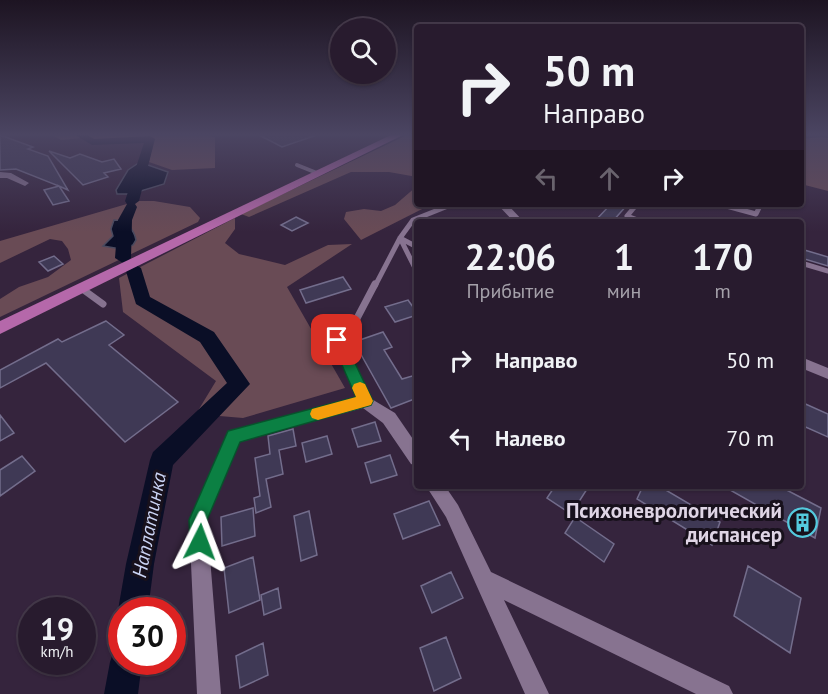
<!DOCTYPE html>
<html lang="ru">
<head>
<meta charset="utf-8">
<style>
	body { margin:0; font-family:"PT Sans",sans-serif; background:#34283a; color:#f1f3f6; height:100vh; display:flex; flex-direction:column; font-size:22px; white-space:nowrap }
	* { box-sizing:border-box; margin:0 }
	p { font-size:20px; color:#a5a1aa }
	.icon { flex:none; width:33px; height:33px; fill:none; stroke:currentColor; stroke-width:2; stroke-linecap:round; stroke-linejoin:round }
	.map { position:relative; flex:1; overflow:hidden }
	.drawer { position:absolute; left:414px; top:219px; width:390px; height:270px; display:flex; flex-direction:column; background:#281b2e; border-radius:6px; box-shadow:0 2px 4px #0004,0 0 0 2px #44394a }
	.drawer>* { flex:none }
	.guide { position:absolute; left:414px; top:24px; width:390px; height:183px; border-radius:6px; box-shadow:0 2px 4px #0004,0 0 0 2px #44394a; background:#281b2e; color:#f1f3f6; overflow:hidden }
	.tools { position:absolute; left:330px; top:18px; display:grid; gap:12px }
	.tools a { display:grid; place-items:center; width:66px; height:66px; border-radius:50%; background:#281b2e; box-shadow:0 2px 4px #0004,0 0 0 2px #44394a; font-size:30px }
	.speed { position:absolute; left:18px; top:597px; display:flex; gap:12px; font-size:30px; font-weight:700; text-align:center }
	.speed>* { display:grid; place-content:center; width:78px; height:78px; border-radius:50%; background:#281b2e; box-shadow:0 2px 4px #0004,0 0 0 2px #44394a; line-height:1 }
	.speed small { font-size:15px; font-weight:400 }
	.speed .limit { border:9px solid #d22; background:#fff; color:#111 }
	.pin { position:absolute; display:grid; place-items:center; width:51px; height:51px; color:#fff; margin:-26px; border-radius:12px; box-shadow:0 3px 9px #0006 }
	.me { position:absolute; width:66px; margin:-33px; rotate:3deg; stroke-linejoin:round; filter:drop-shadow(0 0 4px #0008) }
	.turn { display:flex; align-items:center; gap:21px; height:126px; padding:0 30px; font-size:27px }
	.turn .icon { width:78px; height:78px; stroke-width:2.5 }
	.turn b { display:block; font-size:42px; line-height:51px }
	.lanes { display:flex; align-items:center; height:57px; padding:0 30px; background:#0003; justify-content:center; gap:30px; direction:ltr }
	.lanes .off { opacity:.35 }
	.eta { display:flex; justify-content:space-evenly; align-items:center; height:102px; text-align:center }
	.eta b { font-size:36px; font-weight:700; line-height:42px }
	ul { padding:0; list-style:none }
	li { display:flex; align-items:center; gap:18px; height:78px; padding:0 30px }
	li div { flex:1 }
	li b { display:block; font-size:22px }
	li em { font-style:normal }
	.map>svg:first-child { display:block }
</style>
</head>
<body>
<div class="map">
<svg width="828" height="694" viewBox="0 0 828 694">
	<rect width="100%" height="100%" fill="#35243d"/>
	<path fill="#694b55" d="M52 135H201L215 137V168L172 170 149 162 154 139 96 140 91 137 61 140Z
		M407 135H417V177L389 172H351L249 217 241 214Z
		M822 137 828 138V191L801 184V139Z
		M417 186V204H432L361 240 344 219 346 212 364 209 381 211 395 205Z
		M137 201H154L190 207 200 218 198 222 0 317V299L19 287 48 277 71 260 68 249 62 241 50 239 0 263V241Z
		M235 218V229L225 243 239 254 285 265 328 245 352 244 287 287 345 388 243 418 196 414 216 381 123 312 119 278Z"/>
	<path fill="#0a0e26" stroke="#4a4a5f" stroke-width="1.5" d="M137 164 148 165 168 172 164 184 131 194H117L116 190 128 170Z
		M114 220C125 220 134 229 136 240L133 245 121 249 103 246 113 236 111 229Z"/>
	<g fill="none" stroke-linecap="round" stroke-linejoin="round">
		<path fill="#0a0e26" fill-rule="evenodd" d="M75 135H87L94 139 150 136 155 139 139 201 135 204 137 207 132 220 131 258 129 261 123 263 115 258 118 220 127 204 125 201 144 143 92 145Z
			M133 263 141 268 150 297 214 332 250 384 173 465 154 564 148 610H122V619L118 610 126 564 150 460 153 452 227 383 200 342 136 304 125 268Z
			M122 647V662H142L138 694H104L110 662 114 650Z"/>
	</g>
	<path fill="#3f3955" stroke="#736d8c" stroke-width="1.5" d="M0 135 33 147 28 149 48 156 68 190 59 186 69 201 53 205 44 190 59 186 16 169 0 170Z
		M259 135H314V136L282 147Z
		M49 151 70 158 80 154 102 162 114 159 121 169 104 173 108 177 83 185Z
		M611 204H628L612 222H594Z
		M296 217 308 223 292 231 281 225Z
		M801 249 828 257V266L801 258Z
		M54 256 63 264 48 271 39 262Z
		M343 277 351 289 306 303 300 290Z
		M408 300 413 307 417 305V315L395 322 385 307Z
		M106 321 124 335 109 345 178 402 125 442 46 363 0 388V370L58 339 62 342Z
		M383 332 392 347 384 350 402 379 412 376 417 383V398L391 408 354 342Z
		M801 402 828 414V437L801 425Z
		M0 415 14 433 0 441Z
		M375 422 381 441 358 447 352 429Z
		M293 429 296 446 279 450 283 474 266 479 271 507 256 513 254 498 260 496 255 458 270 454 268 436Z
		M327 436 332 454 306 462 302 443Z
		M390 455 397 475 371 483 365 463Z
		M22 456 35 471 0 496V470Z
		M555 486H589L571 514 547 498Z
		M643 486H659L720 522 712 545 637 499Z
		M723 486H779L821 508 815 538Z
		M429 501 440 525 403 539 394 514Z
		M253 508 255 536 222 546 221 517Z
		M309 511 317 555 301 561 294 516Z
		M575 517 614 544 604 562 565 533Z
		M253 557 260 600 229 613 224 568Z
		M748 566 801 598 790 653 734 616Z
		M451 572 463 598 432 613 421 586Z
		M278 588 281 608 264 615 261 595Z
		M446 637 461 678 434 691 420 648Z
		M263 643 268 675 240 688 236 656Z"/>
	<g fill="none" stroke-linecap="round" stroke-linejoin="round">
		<path stroke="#877390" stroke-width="4" d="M297 165 317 173"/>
		<path stroke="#877390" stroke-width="5" d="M637 204 627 216 643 222
			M719 204 756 214 761 204
			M400 238 417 272
			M400 238 417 247
			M801 263 828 271
			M375 286 400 238 413 220 453 204"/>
		<path stroke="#877390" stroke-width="7" d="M81 288 103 304
			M361 392 337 340 354 324 375 284"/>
		<path stroke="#877390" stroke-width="8" d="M360 390 365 401"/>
		<path fill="#877390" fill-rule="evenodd" d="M0 172 11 173 29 183 25 186 7 178H0Z
			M497 204H507L524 222H514Z
			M801 357 828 368V379L801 368Z
			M365 395 395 413 417 445V466L411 464 383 423 363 408 240 441 207 520 221 694H197L189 520 228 431Z
			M426 486H445L458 505 491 572 729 686 733 694H696L504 600 549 694H525L446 517Z"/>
		<path fill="#b568aa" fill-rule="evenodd" d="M391 135H403L0 334V321Z"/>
	</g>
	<linearGradient id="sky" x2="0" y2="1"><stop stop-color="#1d1422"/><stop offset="0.58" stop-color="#4b4562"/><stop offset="1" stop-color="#4b4562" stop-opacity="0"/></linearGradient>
	<rect width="828" height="232" fill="url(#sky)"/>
	<path fill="#0b8043" stroke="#07532c" stroke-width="1.5" d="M337 335 344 340 373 401 371 405 240 442 207 520 209 542 206 549 200 551 193 549 190 542 189 520 228 431 356 397 331 340Z"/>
	<path fill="#f59e0b" d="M360 382 365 384 373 401 371 405 318 420 312 418 310 414 312 409 356 397 352 388 354 384Z"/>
	<defs>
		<symbol id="building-ring" viewBox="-11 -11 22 22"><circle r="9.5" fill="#18111c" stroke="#54cade" stroke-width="1.5"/><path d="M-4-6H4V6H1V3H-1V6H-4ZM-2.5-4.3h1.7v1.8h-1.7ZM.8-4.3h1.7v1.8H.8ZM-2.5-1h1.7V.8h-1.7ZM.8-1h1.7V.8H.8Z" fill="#54cade"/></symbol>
	</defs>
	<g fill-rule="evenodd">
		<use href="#building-ring" x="786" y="506" width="33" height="33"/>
	</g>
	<g text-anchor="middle" stroke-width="6" stroke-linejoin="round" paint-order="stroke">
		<g font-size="20" font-style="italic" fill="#cbd4f5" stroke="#18111c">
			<text transform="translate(149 525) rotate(-79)" y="7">Наплатинка</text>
		</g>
		<g font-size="21" font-weight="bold" fill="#dfd5e5" stroke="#18111c" text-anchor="end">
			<text x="782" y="518">Психоневрологический<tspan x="782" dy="24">диспансер</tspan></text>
		</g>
	</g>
</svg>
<div class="tools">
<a><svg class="icon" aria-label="search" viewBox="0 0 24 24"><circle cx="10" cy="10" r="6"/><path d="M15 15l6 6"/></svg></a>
</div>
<div class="speed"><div>19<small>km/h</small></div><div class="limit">30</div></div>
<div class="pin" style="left:337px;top:340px;background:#d93025"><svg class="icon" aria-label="arrive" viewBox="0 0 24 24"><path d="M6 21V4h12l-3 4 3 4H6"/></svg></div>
<svg class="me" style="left:200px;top:542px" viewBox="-20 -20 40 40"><path d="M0-17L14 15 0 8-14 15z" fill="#0b8043" stroke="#fff" stroke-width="4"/></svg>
<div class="guide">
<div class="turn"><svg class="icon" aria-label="right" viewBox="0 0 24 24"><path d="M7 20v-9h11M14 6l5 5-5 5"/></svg><div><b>50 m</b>Направо</div></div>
<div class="lanes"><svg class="icon off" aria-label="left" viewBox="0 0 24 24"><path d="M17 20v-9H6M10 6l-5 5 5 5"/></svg><svg class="icon off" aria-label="ahead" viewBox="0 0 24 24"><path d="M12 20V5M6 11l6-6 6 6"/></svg><svg class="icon" aria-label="right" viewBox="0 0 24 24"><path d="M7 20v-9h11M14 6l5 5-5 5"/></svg></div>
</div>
<section class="drawer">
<div class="eta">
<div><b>22:06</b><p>Прибытие</p></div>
<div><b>1</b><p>мин</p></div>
<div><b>170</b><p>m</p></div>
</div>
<ul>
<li><svg class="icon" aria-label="right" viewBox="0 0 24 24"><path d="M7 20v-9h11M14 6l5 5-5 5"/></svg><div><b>Направо</b></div><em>50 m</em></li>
<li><svg class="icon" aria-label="left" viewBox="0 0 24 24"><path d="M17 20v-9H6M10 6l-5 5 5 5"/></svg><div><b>Налево</b></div><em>70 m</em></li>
</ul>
</section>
</div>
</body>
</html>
